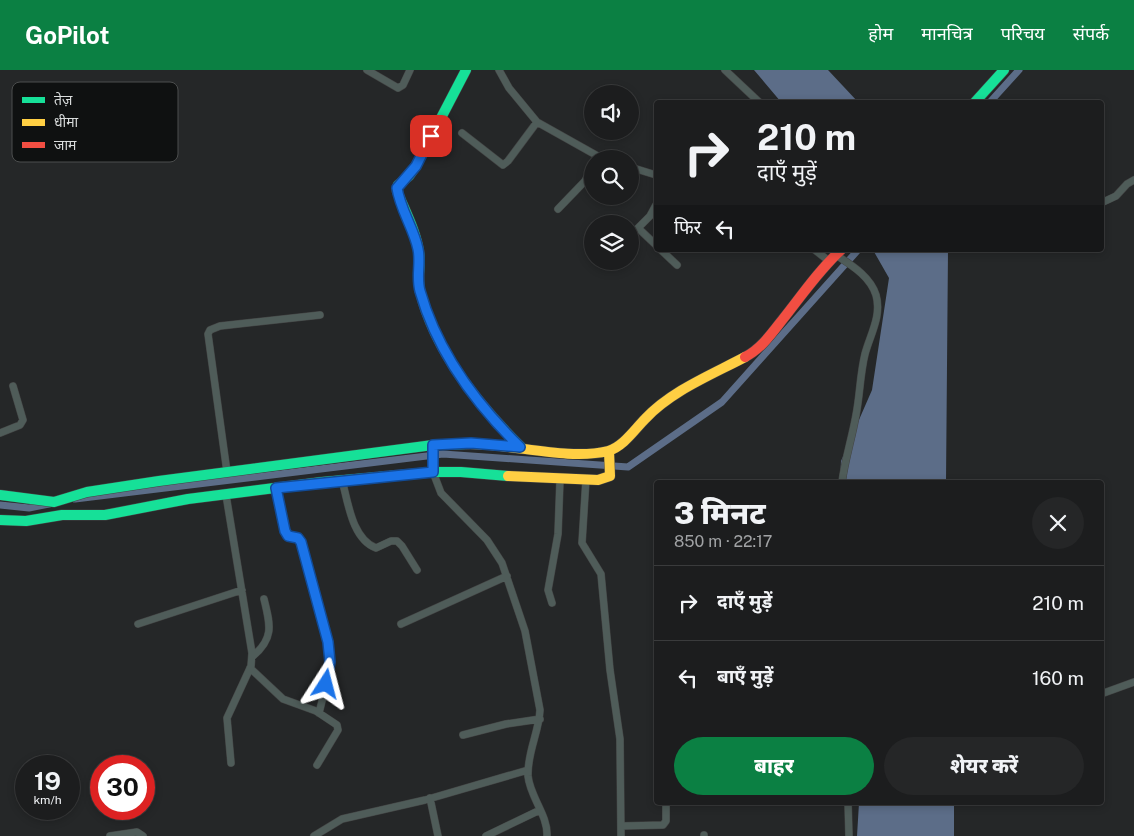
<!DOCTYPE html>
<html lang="hi">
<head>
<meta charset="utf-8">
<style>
	body { margin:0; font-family:"Public Sans","Noto Sans Devanagari",sans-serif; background:#252627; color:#f1f3f6; height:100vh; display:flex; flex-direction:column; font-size:19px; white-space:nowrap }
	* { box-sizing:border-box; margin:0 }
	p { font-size:16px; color:#a0a2a4 }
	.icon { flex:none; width:28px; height:28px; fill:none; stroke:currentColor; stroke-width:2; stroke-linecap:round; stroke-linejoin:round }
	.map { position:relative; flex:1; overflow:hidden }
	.panel { position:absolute; left:654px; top:410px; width:450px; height:325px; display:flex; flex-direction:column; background:#1c1d1e; border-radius:5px; box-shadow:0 2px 8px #0003,0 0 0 1px #3a3b3c }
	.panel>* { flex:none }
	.hud { position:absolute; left:654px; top:30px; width:450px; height:152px; border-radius:5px; box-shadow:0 2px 8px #0003,0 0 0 1px #3a3b3c; background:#1c1d1e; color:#f1f3f6; overflow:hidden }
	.buttons { position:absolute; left:584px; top:15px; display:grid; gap:10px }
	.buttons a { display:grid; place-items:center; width:55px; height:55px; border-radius:50%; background:#1c1d1e; box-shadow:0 2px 8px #0003,0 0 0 1px #3a3b3c; font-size:25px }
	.speed { position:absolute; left:15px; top:685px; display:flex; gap:10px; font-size:25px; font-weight:700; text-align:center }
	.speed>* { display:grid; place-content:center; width:65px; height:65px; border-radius:50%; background:#1c1d1e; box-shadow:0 2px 8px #0003,0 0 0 1px #3a3b3c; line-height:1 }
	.speed small { font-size:12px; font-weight:400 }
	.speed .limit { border:8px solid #d22; background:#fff; color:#111 }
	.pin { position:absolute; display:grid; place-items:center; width:42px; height:42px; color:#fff; margin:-21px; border-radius:10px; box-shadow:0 2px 8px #0006 }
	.me { position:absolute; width:55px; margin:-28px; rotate:9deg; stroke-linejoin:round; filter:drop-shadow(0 0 4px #0008) }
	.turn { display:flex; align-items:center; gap:18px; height:105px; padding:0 20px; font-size:22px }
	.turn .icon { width:65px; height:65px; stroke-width:2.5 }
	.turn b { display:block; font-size:35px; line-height:42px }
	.then { display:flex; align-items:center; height:48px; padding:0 20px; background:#0003; gap:10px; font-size:19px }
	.round { display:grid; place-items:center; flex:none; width:52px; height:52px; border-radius:26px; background:#252627 }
	.head { display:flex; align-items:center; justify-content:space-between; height:85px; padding:0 20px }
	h1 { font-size:30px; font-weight:800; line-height:38px }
	.cta { display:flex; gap:10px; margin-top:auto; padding:10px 20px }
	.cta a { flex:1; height:58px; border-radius:30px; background:#0b8043; color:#fff; font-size:20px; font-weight:800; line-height:58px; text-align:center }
	.cta a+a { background:#252627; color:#f1f3f6 }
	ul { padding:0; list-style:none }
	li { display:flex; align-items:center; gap:15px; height:75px; padding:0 20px; border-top:1px solid #3a3b3c }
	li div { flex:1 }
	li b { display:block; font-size:19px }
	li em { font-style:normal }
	header { display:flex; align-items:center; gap:30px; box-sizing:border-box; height:70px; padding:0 25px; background:#0b8043; color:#fff }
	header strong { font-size:24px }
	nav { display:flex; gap:28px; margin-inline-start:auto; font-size:18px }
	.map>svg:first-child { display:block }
</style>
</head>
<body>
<header>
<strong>GoPilot</strong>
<nav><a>होम</a><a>मानचित्र</a><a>परिचय</a><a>संपर्क</a></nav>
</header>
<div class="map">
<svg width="1134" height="766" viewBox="0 0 1134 766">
	<rect width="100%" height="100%" fill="#252728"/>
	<path fill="#5c6d88" d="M754 0H828L858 32H781Z
		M873 180H948L946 412H840L841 391 872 320 889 208Z
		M859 733H954V766H857Z"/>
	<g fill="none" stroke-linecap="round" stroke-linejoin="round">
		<path stroke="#5c6d88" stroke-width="7" d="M990 32 1019 0
			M75 429 443 384 628 397 722 332 858 180
			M0 435 29 438 49 434"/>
		<defs>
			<path id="street" d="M367 0 398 18 403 15 410 0
				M499 0 509 18 537 52 603 89
				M725 0 759 32
				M462 63 503 95 508 91 537 52
				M630 97 656 105
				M1101 133 1116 126 1127 114 1134 110
				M558 139 585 111 592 98
				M638 158 656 175
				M630 166 650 146 656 135
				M661 180 677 195
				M815 180 829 191
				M836 185C851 195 870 206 876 225 882 246 870 265 865 284 860 304 860 325 856 345 852 368 845 389 842 412
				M0 363 20 355 23 350 13 316
				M433 375V402L441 423 487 470 502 493 525 561 540 640C539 662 527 683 528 706 530 727 548 745 547 766
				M227 402 208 264 210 260 220 256 320 245
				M586 409 582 473 601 504 610 600 620 669 621 766
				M342 410C348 432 352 469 376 478L391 471H397L402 476 417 500
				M276 418 286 464 298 468 301 472 328 572C332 596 325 619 319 643
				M226 425 252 583 251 596 227 648 231 693
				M552 533 548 520 558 464 560 410
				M138 554 242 520
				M401 554 507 506
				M252 587C275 568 270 554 264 529
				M250 598 283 629 316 641 337 655 338 660 317 695
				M1101 624 1134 612
				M463 665 506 654 540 649
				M430 728 438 766
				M848 732 849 766
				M621 756 663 755 666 751V733
				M110 766 137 762 143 766
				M314 766 342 749 425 730 528 700
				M486 766 540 740
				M704 766V765"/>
			<path id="fast" d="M466 0 416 96 409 106 398 115 397 121C405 141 416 161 419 182 421 195 417 208 420 221 435 282 478 334 521 377
				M975 32 1004 0
				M0 425 54 432 87 422 159 411 433 375 468 374
				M0 450 26 451 62 445H105L188 429 322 412 433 402H461L508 406"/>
			<path id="slow" d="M468 374C511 373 567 391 608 381 623 377 635 359 645 349 671 321 711 305 745 287
				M508 406 598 410 610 406 609 381"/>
			<path id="jam" d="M745 287C761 279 772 263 783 249 802 225 819 200 841 180"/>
		</defs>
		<use href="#street" stroke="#434444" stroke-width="8"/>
		<use href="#fast" stroke="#434444" stroke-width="11"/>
		<use href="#slow" stroke="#434444" stroke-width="11"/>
		<use href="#jam" stroke="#434444" stroke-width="11"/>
		<use href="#street" stroke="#4f5c59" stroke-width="7"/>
		<use href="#fast" stroke="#16e098" stroke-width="10"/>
		<use href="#slow" stroke="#ffcf43" stroke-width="10"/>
		<use href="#jam" stroke="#f24e42" stroke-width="10"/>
	</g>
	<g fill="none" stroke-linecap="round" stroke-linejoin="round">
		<defs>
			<path id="route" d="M326 614 330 592 328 572 301 472 298 468 288 466 285 461 276 418 433 402V375L471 373 520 377C477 335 437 281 420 221 416 207 421 193 418 179 414 159 400 139 397 118L416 96 431 66"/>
		</defs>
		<use href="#route" stroke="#114b97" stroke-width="12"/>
		<use href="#route" stroke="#1a73e8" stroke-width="9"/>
	</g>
	<rect x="12" y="12" width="166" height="80" rx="8" fill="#0f1111" stroke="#4c4e4e" stroke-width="1"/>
	<rect x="22" y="27" width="23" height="6" fill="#16e098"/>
	<rect x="22" y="49" width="23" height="7" fill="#ffcf43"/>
	<rect x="22" y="72" width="23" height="6" fill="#f24e42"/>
	<g font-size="14" fill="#dadddd">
		<text x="54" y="35">तेज़</text>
		<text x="54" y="57">धीमा</text>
		<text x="54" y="80">जाम</text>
	</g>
</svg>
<div class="buttons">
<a><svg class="icon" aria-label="sound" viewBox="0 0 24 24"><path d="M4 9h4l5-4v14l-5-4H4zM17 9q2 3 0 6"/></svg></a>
<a><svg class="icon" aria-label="search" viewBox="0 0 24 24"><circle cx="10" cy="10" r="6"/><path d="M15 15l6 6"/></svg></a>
<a><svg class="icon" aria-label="layers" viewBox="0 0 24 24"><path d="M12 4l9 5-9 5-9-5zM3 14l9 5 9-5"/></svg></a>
</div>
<div class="speed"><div>19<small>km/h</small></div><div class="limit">30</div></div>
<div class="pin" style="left:431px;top:66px;background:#d93025"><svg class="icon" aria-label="arrive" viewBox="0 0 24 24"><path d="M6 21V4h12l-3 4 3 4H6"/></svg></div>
<svg class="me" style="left:326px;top:614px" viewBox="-20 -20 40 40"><path d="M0-17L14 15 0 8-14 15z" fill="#1a73e8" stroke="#fff" stroke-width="4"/></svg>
<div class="hud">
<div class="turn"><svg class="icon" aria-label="right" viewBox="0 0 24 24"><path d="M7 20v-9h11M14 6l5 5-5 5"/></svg><div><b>210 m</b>दाएँ मुड़ें</div></div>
<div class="then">फिर<svg class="icon" aria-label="left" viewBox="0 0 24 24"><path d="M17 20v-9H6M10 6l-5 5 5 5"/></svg></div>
</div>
<section class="panel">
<div class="head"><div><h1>3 मिनट</h1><p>850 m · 22:17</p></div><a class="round"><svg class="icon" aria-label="close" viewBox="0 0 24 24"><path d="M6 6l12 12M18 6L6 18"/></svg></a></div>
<ul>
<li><svg class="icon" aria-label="right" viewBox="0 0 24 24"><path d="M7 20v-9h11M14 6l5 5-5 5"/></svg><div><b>दाएँ मुड़ें</b></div><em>210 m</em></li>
<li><svg class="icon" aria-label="left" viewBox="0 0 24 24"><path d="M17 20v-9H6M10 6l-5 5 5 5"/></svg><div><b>बाएँ मुड़ें</b></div><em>160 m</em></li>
</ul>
<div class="cta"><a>बाहर</a><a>शेयर करें</a></div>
</section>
</div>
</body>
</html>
